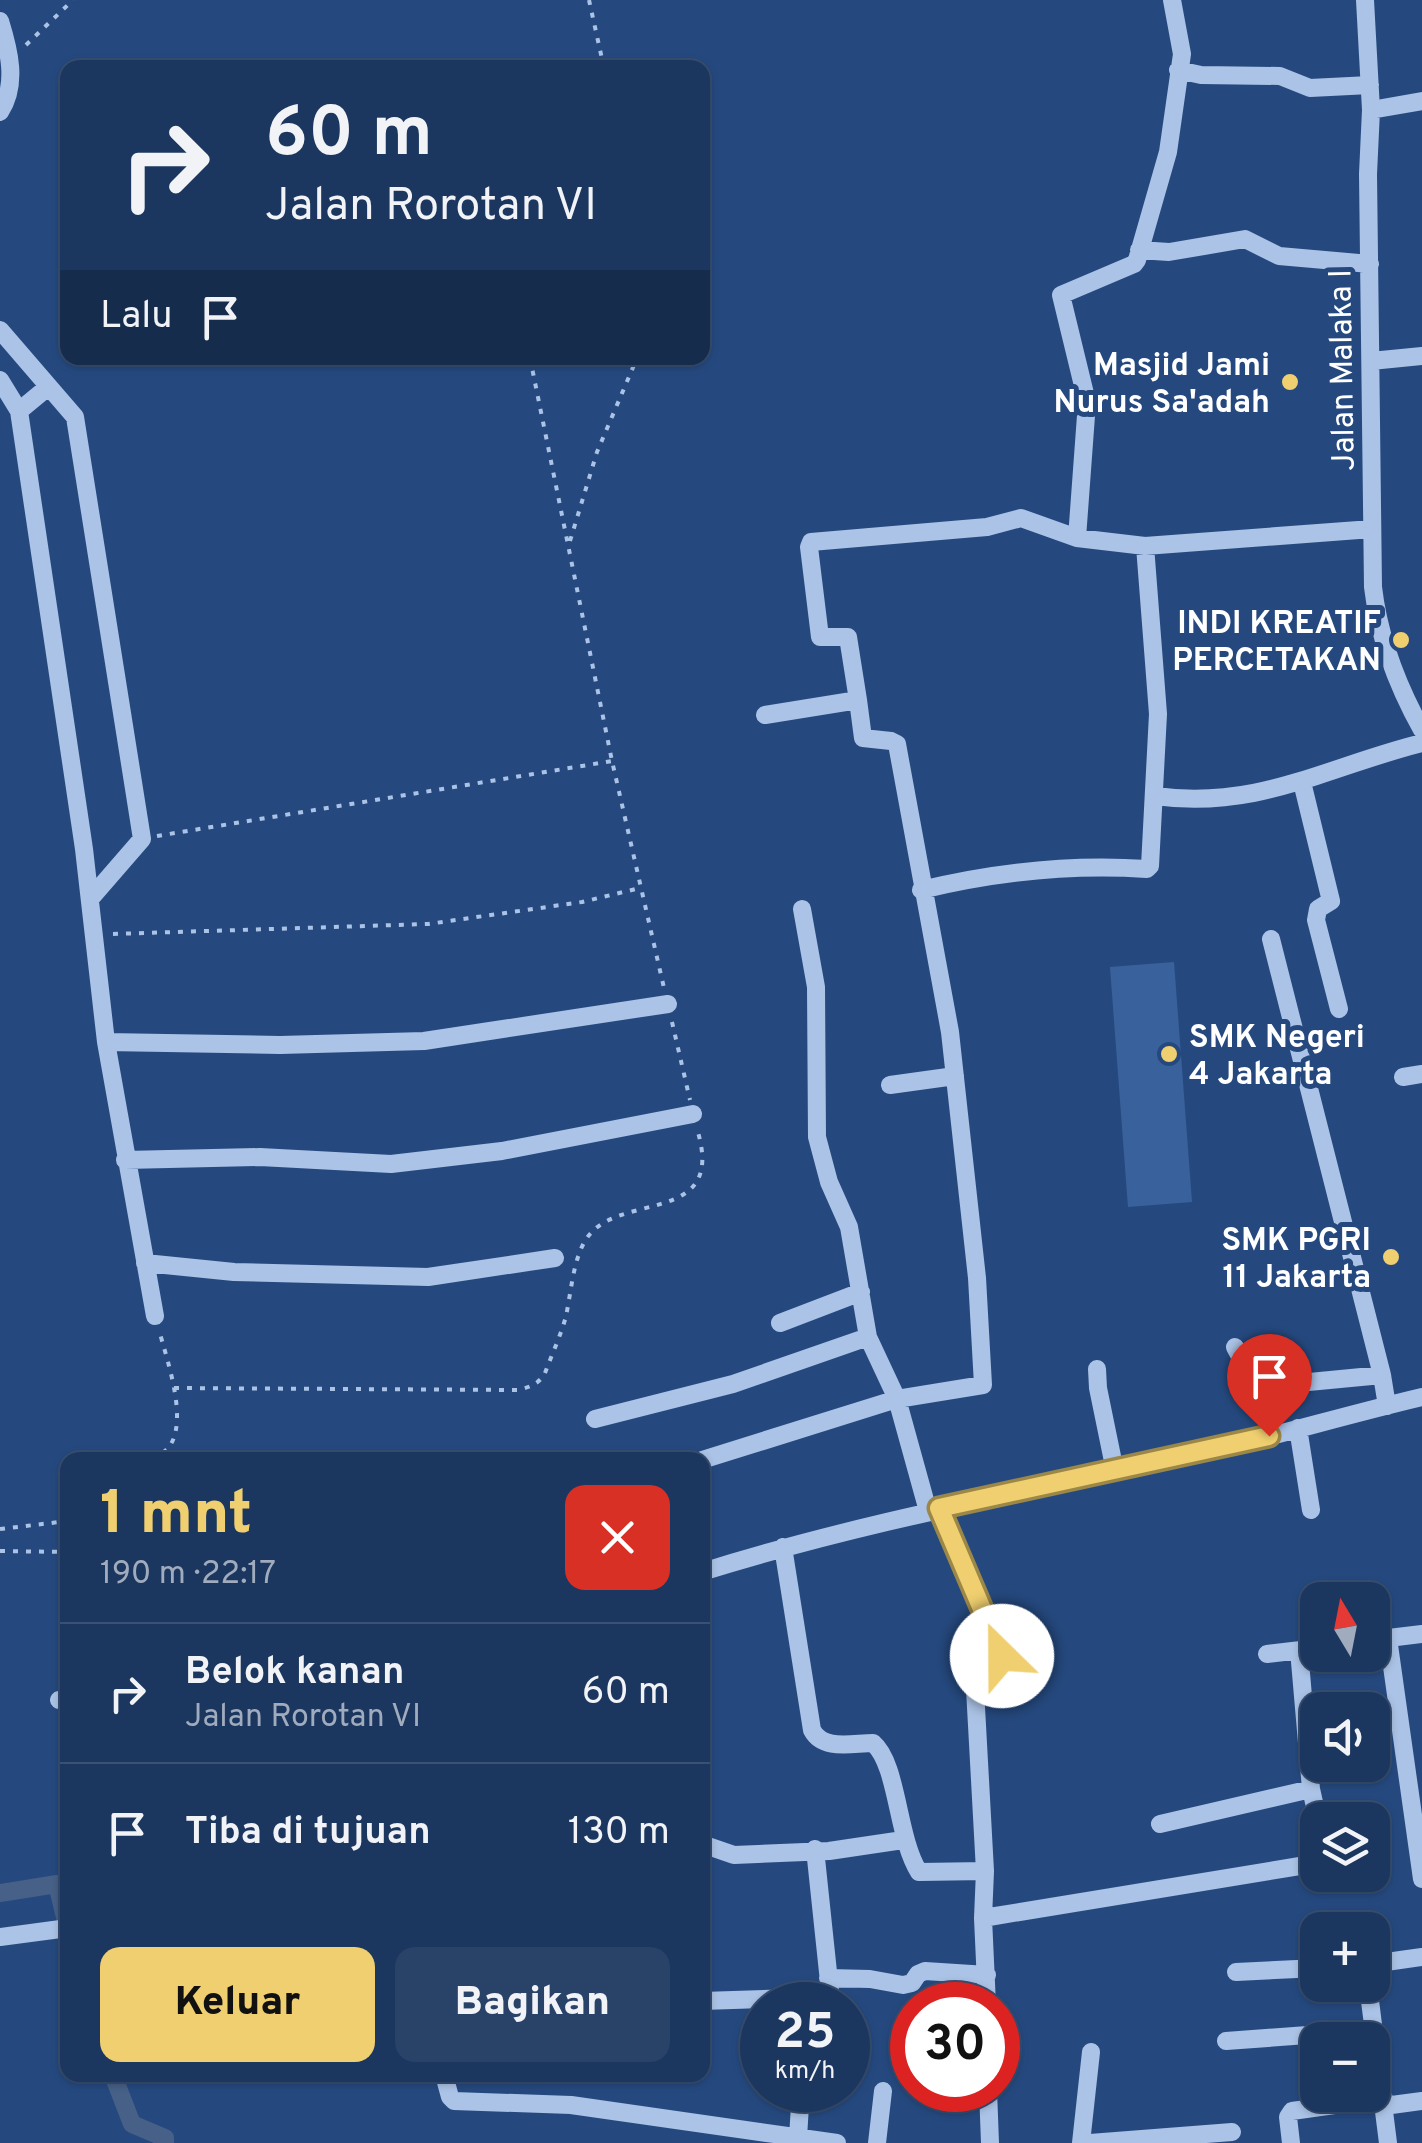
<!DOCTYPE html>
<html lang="id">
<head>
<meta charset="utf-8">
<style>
	body { margin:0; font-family:Overpass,sans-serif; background:#294268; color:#f1f3f6; height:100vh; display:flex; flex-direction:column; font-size:38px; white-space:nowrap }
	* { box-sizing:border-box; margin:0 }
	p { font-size:32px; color:#a0acbd }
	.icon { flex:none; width:55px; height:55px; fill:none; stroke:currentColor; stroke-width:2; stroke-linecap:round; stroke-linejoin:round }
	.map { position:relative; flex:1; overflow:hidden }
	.drawer { position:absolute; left:60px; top:1452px; width:650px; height:630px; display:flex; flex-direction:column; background:#1c375f; border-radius:20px; box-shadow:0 2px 8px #0004,0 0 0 2px #3a5174 }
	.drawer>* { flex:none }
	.banner { position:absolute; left:60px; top:60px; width:650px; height:305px; border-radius:20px; box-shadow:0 2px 8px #0004,0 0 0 2px #3a5174; background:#1c375f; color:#f1f3f6; overflow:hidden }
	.needle { width:65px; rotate:350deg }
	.buttons { position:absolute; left:1300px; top:1582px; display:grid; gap:20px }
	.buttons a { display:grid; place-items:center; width:90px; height:90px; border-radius:20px; background:#1c375f; box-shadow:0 2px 8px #0004,0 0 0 2px #3a5174; font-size:50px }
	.speed { position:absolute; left:740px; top:1982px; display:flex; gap:20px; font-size:50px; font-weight:700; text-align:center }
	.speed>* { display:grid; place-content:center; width:130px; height:130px; border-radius:50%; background:#1c375f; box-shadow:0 2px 8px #0004,0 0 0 2px #3a5174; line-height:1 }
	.speed small { font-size:25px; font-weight:400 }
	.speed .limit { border:15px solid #d22; background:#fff; color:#111 }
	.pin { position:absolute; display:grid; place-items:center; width:85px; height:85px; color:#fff; margin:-102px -42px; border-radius:50% 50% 50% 0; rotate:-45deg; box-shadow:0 0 10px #0007 }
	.pin .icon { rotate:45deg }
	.me { position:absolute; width:110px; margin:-55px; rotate:337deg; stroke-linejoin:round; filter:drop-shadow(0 0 8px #0008) }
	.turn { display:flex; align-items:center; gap:35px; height:210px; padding:0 40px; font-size:45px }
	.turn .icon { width:130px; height:130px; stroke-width:2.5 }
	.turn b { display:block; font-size:70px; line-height:85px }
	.then { display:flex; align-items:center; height:95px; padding:0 40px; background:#0003; gap:20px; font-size:38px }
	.round { display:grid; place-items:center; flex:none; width:105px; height:105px; border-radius:20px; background:#294268 }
	.overview { display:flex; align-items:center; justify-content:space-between; height:170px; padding:0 40px }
	h1 { font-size:60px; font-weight:800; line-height:75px; color:#efcf6f }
	.button { display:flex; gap:20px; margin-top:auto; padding:20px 40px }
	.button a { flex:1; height:115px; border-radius:20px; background:#efcf6f; color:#111; font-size:40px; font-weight:800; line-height:115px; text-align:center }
	.button a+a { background:#294268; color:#f1f3f6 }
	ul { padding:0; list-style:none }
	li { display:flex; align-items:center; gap:30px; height:140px; padding:0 40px; border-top:2px solid #3a5174 }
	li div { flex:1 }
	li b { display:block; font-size:38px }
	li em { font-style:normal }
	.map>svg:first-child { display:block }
</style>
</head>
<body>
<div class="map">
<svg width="1422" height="2143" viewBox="0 0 1422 2143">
	<rect width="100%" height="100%" fill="#25497f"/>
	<path fill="#39629c" d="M1174 962 1192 1202 1128 1207 1110 967Z"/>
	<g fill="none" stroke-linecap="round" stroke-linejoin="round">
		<path stroke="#466087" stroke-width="18" d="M0 1893 57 1884 68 1930
			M113 2075 132 2124 165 2138V2143"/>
		<path stroke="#abc3e6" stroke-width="4" stroke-dasharray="5 8" stroke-linecap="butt" d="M589 0 604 68
			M26 45 73 0
			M530 358 612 761 664 988
			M570 541 597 452 637 358
			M157 836 612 761
			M113 934 428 924 582 902 640 888
			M672 1022 690 1100
			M174 1388 518 1390C530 1387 539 1384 545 1373 552 1354 561 1335 566 1316 571 1293 573 1261 585 1241 615 1189 728 1229 697 1129
			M152 1460C159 1455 167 1451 171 1444 187 1416 167 1360 159 1330
			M0 1529 68 1521
			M0 1551 68 1552"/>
		<path stroke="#abc3e6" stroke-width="18" d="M1365 0 1371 110 1368 174 1373 587C1379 639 1397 685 1422 730
			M0 21C9 50 18 84 0 112
			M1178 70 1201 75 1280 76 1310 88 1370 85
			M1371 110 1422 101
			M1139 250 1169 252 1245 239 1279 256 1370 264
			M0 330 75 417 142 839 90 899
			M1371 361 1422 356
			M0 380 19 411 84 849 106 1042 155 1316
			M19 411 48 387
			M1077 538 1087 402 1061 295 1134 264 1137 260 1168 152 1182 54 1172 0
			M858 700 848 637H820L809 547 811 542 987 527 1021 518 1077 538 1145 546 1372 529
			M1302 782 1331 901 1318 909 1316 920 1339 1009
			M1155 796C1258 810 1326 767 1422 743
			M921 890C995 872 1072 864 1147 869L1150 866 1158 714 1145 546
			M802 909 816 987 817 1137 829 1182 849 1227 868 1337 897 1399 928 1511
			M1271 939 1382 1375 1387 1406
			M106 1042 280 1045 424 1041 668 1004
			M1403 1077 1422 1074
			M890 1085 955 1076
			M125 1160 260 1157 391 1164 502 1151 693 1114
			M145 1263 234 1272 428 1277 555 1258
			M780 1323 861 1292
			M1235 1347 1256 1387 1382 1375
			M1097 1369 1098 1388 1115 1471
			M595 1419 733 1384 868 1337
			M1298 1428 1311 1510
			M702 1460 897 1399 983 1385 977 1278 950 1032 897 744 891 741 863 738 858 700 765 715
			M939 1508 1002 1654 976 1683 975 1689 985 1871
			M783 1547 812 1730C823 1751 852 1743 873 1743 898 1764 897 1838 919 1872L985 1871 983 1918 987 2005
			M702 1572C868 1520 1038 1490 1207 1452 1279 1435 1350 1414 1422 1397
			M1388 1638 1422 1879
			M1372 1640 1422 1634
			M1299 1650 1311 1789
			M1267 1654 1318 1648
			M59 1700 68 1699
			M1160 1824 1311 1789 1318 1820
			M702 1844 734 1855 829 1851 903 1840
			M983 1918 1318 1863
			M0 1937 68 1928
			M1372 1964 1422 1957
			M1236 1972 1318 1968
			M828 1978 870 1979 903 1985 912 1983 918 1974 925 1971 987 1975
			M1368 1985 1388 2143
			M702 2001 827 1997 830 1991 815 1849
			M1226 2041 1375 2030
			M444 2075 450 2097 454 2101 571 2105 837 2143
			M988 2090 990 2143
			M1384 2106 1422 2101
			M798 2138 800 2105
			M877 2143 883 2091
			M1081 2143 1091 2052
			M1090 2143 1232 2132
			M1291 2143 1288 2117 1292 2111 1384 2098"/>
	</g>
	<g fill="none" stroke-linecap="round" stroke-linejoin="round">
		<defs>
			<path id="route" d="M1002 1656 939 1508 1269 1436"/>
		</defs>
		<use href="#route" stroke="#9b8748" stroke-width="25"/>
		<use href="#route" stroke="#efcf6f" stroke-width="18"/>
	</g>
	<g fill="#efcf6f" stroke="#25497f" stroke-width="4">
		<circle cx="1290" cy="382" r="10"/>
		<circle cx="1401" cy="640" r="10"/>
		<circle cx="1169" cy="1054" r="10"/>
		<circle cx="1391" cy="1257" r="10"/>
	</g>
	<g text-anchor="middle" stroke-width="10" stroke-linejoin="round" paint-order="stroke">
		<g font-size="32" font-weight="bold" fill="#fff" stroke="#25497f" text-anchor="end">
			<text x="1270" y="375">Masjid Jami<tspan x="1270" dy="37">Nurus Sa'adah</tspan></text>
			<text x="1381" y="633">INDI KREATIF<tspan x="1381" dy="37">PERCETAKAN</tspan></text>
			<text x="1189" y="1047" text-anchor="start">SMK Negeri<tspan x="1189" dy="37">4 Jakarta</tspan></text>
			<text x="1371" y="1250">SMK PGRI<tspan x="1371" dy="37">11 Jakarta</tspan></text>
		</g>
		<g font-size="32" fill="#fff" stroke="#25497f">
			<text transform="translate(1341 370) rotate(-91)" y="11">Jalan Malaka I</text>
		</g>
	</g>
</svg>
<div class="buttons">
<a><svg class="needle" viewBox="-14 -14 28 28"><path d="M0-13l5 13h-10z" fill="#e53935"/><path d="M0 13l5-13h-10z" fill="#a0acbd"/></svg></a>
<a><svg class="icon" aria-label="sound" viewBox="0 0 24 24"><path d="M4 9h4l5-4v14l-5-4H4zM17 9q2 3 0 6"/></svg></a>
<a><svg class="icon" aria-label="layers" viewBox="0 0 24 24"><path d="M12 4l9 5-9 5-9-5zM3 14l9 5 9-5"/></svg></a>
<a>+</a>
<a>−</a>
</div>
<div class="speed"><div>25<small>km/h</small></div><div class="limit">30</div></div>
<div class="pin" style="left:1269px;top:1436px;background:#d93025"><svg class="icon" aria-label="arrive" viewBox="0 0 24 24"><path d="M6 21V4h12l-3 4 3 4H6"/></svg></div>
<svg class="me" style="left:1002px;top:1656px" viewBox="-20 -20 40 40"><circle r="19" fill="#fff"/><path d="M0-13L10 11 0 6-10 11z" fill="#efcf6f"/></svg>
<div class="banner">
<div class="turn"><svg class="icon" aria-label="right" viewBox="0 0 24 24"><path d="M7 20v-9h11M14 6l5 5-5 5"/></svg><div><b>60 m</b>Jalan Rorotan VI</div></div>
<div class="then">Lalu<svg class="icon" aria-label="arrive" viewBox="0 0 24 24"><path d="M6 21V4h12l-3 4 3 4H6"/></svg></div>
</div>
<section class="drawer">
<div class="overview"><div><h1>1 mnt</h1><p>190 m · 22:17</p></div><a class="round" style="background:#d93025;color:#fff"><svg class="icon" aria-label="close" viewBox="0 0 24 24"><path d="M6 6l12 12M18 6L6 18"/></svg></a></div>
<ul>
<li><svg class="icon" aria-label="right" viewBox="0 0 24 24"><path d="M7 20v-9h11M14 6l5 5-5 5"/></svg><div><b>Belok kanan</b><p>Jalan Rorotan VI</p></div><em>60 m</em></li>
<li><svg class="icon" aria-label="arrive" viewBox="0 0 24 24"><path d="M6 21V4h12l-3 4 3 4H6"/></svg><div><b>Tiba di tujuan</b></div><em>130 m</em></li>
</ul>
<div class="button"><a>Keluar</a><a>Bagikan</a></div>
</section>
</div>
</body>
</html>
